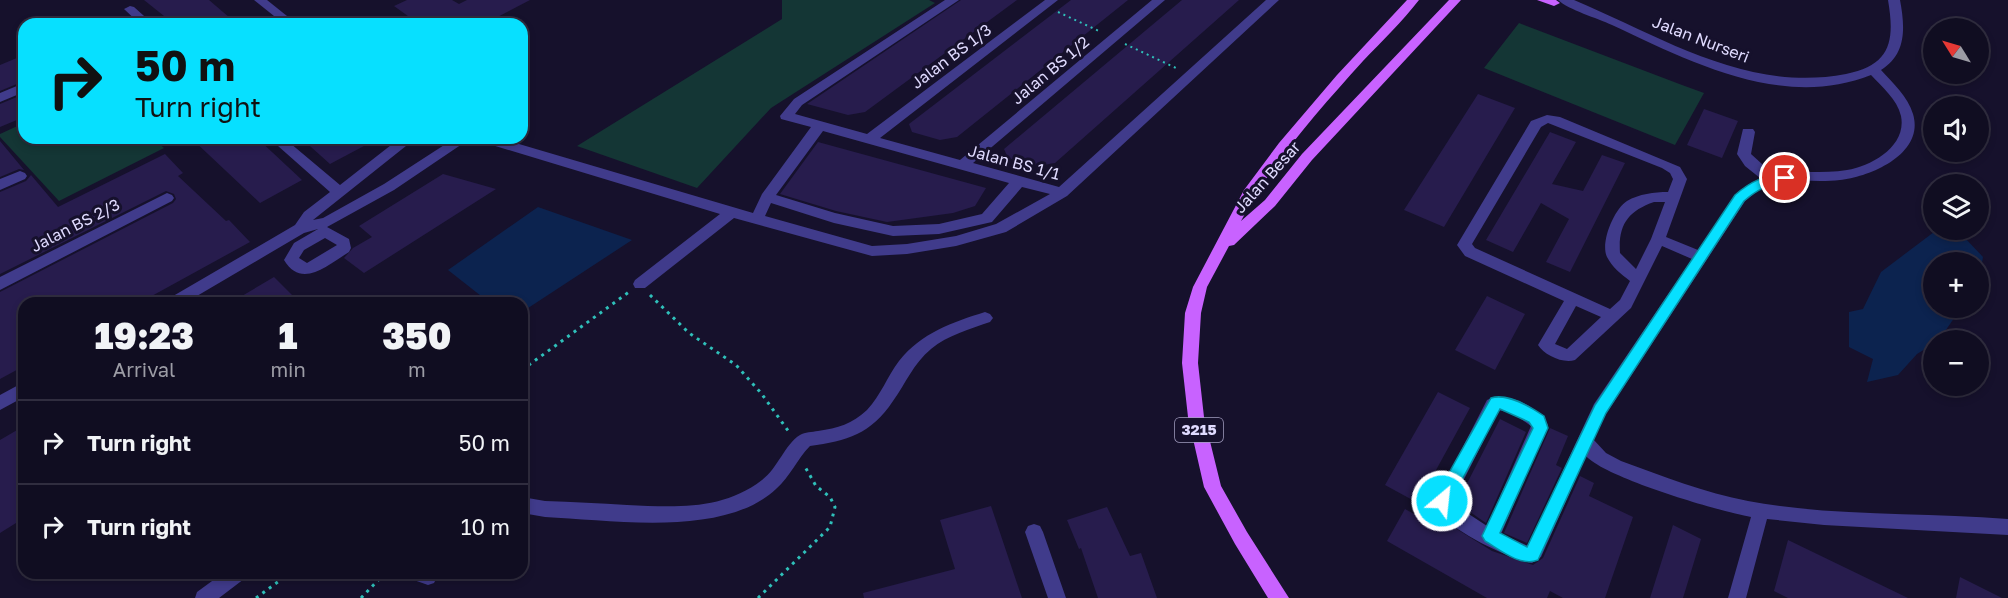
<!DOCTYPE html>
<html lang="en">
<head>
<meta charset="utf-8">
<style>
	body { margin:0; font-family:"Golos Text",sans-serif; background:#19162a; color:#f1f3f6; height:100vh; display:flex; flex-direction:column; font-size:22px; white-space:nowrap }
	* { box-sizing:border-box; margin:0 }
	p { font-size:20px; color:#9c9ca5 }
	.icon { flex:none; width:33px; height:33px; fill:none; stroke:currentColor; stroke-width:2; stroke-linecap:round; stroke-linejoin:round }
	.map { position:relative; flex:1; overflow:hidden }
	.side { position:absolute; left:18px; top:297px; width:510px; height:282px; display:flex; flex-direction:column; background:#100d21; border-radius:18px; box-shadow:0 3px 9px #0003,0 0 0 2px #302d3f }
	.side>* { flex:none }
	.banner { position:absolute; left:18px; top:18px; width:510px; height:126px; border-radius:18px; box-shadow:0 3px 9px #0003,0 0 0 2px #302d3f; background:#07e0ff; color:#111; overflow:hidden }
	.needle { width:39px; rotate:307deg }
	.fabs { position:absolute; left:1923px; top:18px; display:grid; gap:12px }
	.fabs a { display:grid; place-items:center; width:66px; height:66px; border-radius:50%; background:#100d21; box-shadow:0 3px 9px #0003,0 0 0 2px #302d3f; font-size:30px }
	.pin { position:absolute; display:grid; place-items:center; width:51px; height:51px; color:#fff; margin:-26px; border:3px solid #fff; border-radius:50%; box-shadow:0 2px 6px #0007 }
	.me { position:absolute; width:66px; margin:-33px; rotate:28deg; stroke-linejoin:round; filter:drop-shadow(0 0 4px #0008) }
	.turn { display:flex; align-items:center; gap:21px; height:126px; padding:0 18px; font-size:27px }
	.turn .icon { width:78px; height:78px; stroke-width:2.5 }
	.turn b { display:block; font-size:42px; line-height:51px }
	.eta { display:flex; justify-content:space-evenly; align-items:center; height:102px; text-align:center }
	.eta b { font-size:36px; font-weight:800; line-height:42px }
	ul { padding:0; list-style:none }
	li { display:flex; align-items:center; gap:18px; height:84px; padding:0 18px; border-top:2px solid #302d3f }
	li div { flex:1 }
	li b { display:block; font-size:22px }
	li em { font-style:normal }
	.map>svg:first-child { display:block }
</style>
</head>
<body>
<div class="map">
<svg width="2008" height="598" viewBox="0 0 2008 598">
	<rect width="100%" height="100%" fill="#16112c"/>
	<path fill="#143635" d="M782 0H929L935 3 771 108 697 188 577 146 782 19Z
		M1519 23 1682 85 1704 93 1675 145 1484 68Z
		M24 123V138H153L164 148 59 201 0 137V134Z"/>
	<path fill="#0c234f" d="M538 207 632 240 522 312V303H490L448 270Z
		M1934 232 1964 237 1983 257 1979 280 1978 262H1934V308H1961L1939 340H1934L1933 344 1917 354 1898 375 1867 382 1873 359 1849 347V312L1863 309 1881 272Z"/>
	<path fill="#271c4d" d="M144 0H209L237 24H174Z
		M407 0H452L459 4 467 0H530L484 24H419L394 6Z
		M961 0H1017L865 112 848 115 807 104Z
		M1071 0H1128L957 137 940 140 912 132 909 124Z
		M1182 0H1239L1055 163 1038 166 1008 158 1004 149Z
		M24 55V81L0 91V65Z
		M24 94V117L0 127V104Z
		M1478 94 1515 108 1444 227 1404 210Z
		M1704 109 1738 121 1722 158 1687 145Z
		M1550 132 1576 142 1552 184 1583 191 1602 155 1625 163 1570 272 1546 262 1569 219 1541 203 1513 252 1486 240Z
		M191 138H257L302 180 260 203Z
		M301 138H379L330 164Z
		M0 141 24 170 19 169 0 177Z
		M818 142 986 188 975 206 953 213 887 222 836 211 780 194Z
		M165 154 183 173 178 176 226 221 229 220 250 242 139 303H24V366L0 379V292L173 203 176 199 174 194 166 191 0 274V192L26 181 31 175 58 207Z
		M443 174 496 189 364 273 344 258 353 248 372 237 359 226Z
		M274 277 300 303H230Z
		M1487 296 1525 314 1495 370 1455 350Z
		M1438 392 1470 408 1418 503 1385 485Z
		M1500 419 1526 432 1486 523 1457 503Z
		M24 426V518L0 533V440Z
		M1550 428 1568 436 1556 465 1562 468 1527 543 1504 533Z
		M1580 476 1594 483 1589 496 1633 517 1605 598H1563L1550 591 1547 598H1487L1387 541 1405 509 1443 530 1447 523 1492 551 1533 565 1543 558Z
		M991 506 1022 598H864L863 593 955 569 940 520Z
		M1107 507 1130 556 1141 553 1157 598H1098L1081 548 1079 549 1067 520Z
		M1673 525 1701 539 1683 598H1650Z
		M1788 540 1908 598H1788L1774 591Z
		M1960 577 2002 598H1956Z"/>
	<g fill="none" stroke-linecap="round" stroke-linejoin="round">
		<path stroke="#2fc0ba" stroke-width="2" stroke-dasharray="2 4" stroke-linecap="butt" d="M1058 12 1101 32
			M1125 44 1176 68"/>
		<path stroke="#2fc0ba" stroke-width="3" stroke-dasharray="3 5" stroke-linecap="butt" d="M650 295 689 333 736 365 761 393 789 432
			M522 370 629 292
			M256 598 290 573
			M361 598 385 573
			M758 598 830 527 835 507 830 497 816 486 804 465"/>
		<path fill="#403b8b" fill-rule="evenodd" d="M254 0H267L297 24H284Z
			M945 0H959L802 105 795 114 867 134 1045 0H1058L880 138 960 160 1152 0H1165L973 163 1059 187 1266 0H1279L1067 196 1006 232 956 246 907 254 872 256 734 218 645 288H635L633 284 635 280 720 214 479 141 477 138H499L753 213 762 194 811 127 781 119 780 116 794 99ZM823 131 1009 183 982 214 939 224 893 226 835 213 776 195ZM1022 187 1050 194 996 224 956 236 907 244 872 246 765 216 771 203 834 223 893 236 939 234 992 222Z
			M1558 0H1574C1662 37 1747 93 1846 74 1891 65 1895 41 1888 0H1900C1905 27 1907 54 1881 70 1893 83 1908 97 1913 114 1925 154 1870 177 1840 180 1818 183 1793 178 1771 184 1761 187 1753 195 1745 201L1606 414 1593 439 1606 453 1621 461C1663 476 1705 493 1748 501 1833 517 1922 512 2008 519V535L1824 525 1767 519 1746 598H1728L1751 517C1718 511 1606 478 1586 456L1541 557 1532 563C1507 558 1444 528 1433 505L1487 400C1506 390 1539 407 1548 425L1501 534 1528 546 1594 404 1692 259 1662 246 1631 308 1575 360C1563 364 1544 355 1538 345L1564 301 1465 256 1457 245 1531 121 1547 115 1560 117 1680 167 1687 179 1666 237 1698 250 1735 195 1760 178 1745 166 1737 154 1743 129H1753L1755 132 1751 154 1773 174C1797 170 1823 174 1847 170 1872 166 1907 146 1901 116 1897 99 1882 87 1871 75 1783 110 1691 62 1612 25 1597 18 1569 10 1558 0ZM1548 123 1662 168 1670 173 1673 179 1668 192C1654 192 1639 194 1627 201 1614 209 1600 243 1607 257 1612 267 1621 274 1630 281L1620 300 1610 309 1475 248 1472 244 1541 127ZM1654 202H1665L1651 239 1636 269 1620 253C1618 225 1628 211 1654 202ZM1576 306 1601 317 1567 349 1555 344ZM1499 410 1514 414 1531 426 1487 526 1452 503Z
			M130 6 134 7 153 24H140L124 9Z
			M24 83V92L0 102V93Z
			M269 138H284L340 185 400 138H416L313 220 323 218 384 184 455 138H471L394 190 327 227 349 239 351 248 349 252C329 264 302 290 284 260L294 243 318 229 304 233 185 303H165L168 299 295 225 304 212 330 192ZM325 238 337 245 307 263 299 258 304 250Z
			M20 171 25 173 27 176 25 179 0 190V179Z
			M167 193 172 195 174 198 172 201 0 290V277Z
			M985 312 990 314 993 318 990 322C970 329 948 335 931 349 913 364 906 383 893 401 871 434 847 441 810 446 797 459 790 477 776 489 723 538 613 520 545 517L522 513V497L545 501C572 502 600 503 627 505 674 507 722 511 762 480 778 468 785 444 800 435 805 432 812 432 818 431 838 428 852 424 867 410 881 395 887 377 899 361 921 333 953 322 985 312Z
			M24 382V397L0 410V395Z
			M1034 524 1040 526 1043 532 1066 598H1048L1025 532 1028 526Z
			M223 573H247L244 579 219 598H195L197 592Z
			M408 573H435L437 577 434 583 428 585 411 579Z"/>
		<path fill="#c862ff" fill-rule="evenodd" d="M1407 0H1419C1402 22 1382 41 1363 61 1319 110 1272 162 1241 221L1265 200 1302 154 1449 0H1461L1312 160 1275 206 1234 245 1229 246 1207 287 1201 313 1198 363 1204 417 1221 486 1247 532 1289 598H1268L1235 544 1204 487 1188 417 1182 363 1185 313 1193 287 1244 190 1279 143 1337 75Z
			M1537 0H1556L1560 3 1554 6Z"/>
	</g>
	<path fill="#07e0ff" stroke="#0592a6" stroke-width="1.5" d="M1785 174 1790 175 1791 178 1790 181C1769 186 1761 186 1744 201L1606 413 1538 560C1520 567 1500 550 1485 541L1482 536 1533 428 1529 422 1500 409 1448 506 1442 508 1436 506 1434 501 1436 496 1491 398C1507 393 1531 407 1544 416L1548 428 1500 533 1527 547 1595 405 1735 195C1751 181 1765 175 1785 174Z"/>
	<g text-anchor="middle" stroke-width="6" stroke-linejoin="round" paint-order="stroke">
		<rect fill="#16112c" stroke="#a39ec0" stroke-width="1.5" x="1175" y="418" width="48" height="24" rx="4.5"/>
		<g font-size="15" font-weight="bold" fill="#e0dbff">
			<text x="1199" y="435">3215</text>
		</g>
		<g font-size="16" fill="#e0dbff" stroke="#16112c">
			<text transform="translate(1701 39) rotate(21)" y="6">Jalan Nurseri</text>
			<text transform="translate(951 56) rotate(-37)" y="6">Jalan BS 1/3</text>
			<text transform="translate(1050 70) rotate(-40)" y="6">Jalan BS 1/2</text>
			<text transform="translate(1014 162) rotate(15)" y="6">Jalan BS 1/1</text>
			<text transform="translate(1267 177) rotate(-48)" y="6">Jalan Besar</text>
			<text transform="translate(75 225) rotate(-27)" y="6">Jalan BS 2/3</text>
		</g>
	</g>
</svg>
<div class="fabs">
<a><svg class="needle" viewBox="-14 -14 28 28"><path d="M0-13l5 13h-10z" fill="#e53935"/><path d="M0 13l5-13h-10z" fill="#9c9ca5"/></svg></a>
<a><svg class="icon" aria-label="sound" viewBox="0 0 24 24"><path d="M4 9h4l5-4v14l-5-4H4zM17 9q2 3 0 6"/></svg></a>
<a><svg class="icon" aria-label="layers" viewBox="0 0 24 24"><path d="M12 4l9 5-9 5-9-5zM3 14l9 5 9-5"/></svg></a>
<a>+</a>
<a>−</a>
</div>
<div class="pin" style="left:1785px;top:178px;background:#d93025"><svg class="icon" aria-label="arrive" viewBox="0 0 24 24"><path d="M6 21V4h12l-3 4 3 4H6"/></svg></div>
<svg class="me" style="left:1442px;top:501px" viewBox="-20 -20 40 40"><circle r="17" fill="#07e0ff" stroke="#fff" stroke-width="3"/><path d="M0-11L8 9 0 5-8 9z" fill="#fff"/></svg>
<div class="banner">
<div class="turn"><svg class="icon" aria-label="right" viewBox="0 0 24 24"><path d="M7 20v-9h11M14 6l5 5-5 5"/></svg><div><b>50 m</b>Turn right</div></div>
</div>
<section class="side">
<div class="eta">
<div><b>19:23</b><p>Arrival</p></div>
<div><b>1</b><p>min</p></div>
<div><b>350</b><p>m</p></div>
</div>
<ul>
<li><svg class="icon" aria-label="right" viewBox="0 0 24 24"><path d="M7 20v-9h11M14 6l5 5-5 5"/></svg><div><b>Turn right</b></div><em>50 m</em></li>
<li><svg class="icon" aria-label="right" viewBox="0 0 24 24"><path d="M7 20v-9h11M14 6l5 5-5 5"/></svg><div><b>Turn right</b></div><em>10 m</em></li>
</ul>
</section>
</div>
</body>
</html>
